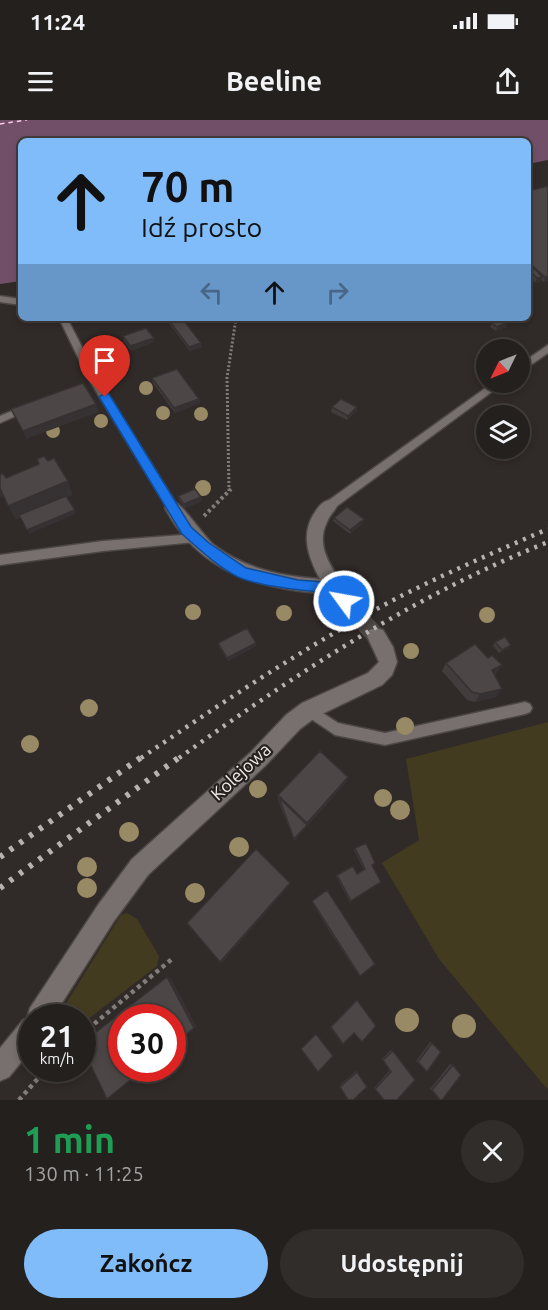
<!DOCTYPE html>
<html lang="pl">
<head>
<meta charset="utf-8">
<style>
	body { margin:0; font-family:Ubuntu,sans-serif; background:#302d2b; color:#f1f3f6; height:100vh; display:flex; flex-direction:column; font-size:22px; white-space:nowrap }
	* { box-sizing:border-box; margin:0 }
	p { font-size:20px; color:#a3a3a4 }
	.icon { flex:none; width:33px; height:33px; fill:none; stroke:currentColor; stroke-width:2; stroke-linecap:round; stroke-linejoin:round }
	.map { position:relative; height:980px; overflow:hidden }
	.details { display:flex; flex-direction:column; background:#24201e; flex:1 }
	.details>* { flex:none }
	.guide { position:absolute; left:18px; top:18px; width:513px; height:183px; border-radius:9px; box-shadow:0 3px 9px #0003,0 0 0 2px #413e3c; background:#81bcfa; color:#111; overflow:hidden }
	.needle { width:39px; rotate:227deg }
	.tools { position:absolute; left:476px; top:219px; display:grid; gap:12px }
	.tools a { display:grid; place-items:center; width:54px; height:54px; border-radius:50%; background:#24201e; box-shadow:0 3px 9px #0003,0 0 0 2px #413e3c; font-size:30px }
	.speed { position:absolute; left:18px; top:884px; display:flex; gap:12px; font-size:30px; font-weight:700; text-align:center }
	.speed>* { display:grid; place-content:center; width:78px; height:78px; border-radius:50%; background:#24201e; box-shadow:0 3px 9px #0003,0 0 0 2px #413e3c; line-height:1 }
	.speed small { font-size:15px; font-weight:400 }
	.speed .limit { border:9px solid #d22; background:#fff; color:#111 }
	.pin { position:absolute; display:grid; place-items:center; width:51px; height:51px; color:#fff; margin:-62px -26px; border-radius:50% 50% 50% 0; rotate:-45deg; box-shadow:0 0 6px #0007 }
	.pin .icon { rotate:45deg }
	.me { position:absolute; width:66px; margin:-33px; rotate:302deg; stroke-linejoin:round; filter:drop-shadow(0 0 4px #0008) }
	.turn { display:flex; align-items:center; gap:21px; height:126px; padding:0 24px; font-size:27px }
	.turn .icon { width:78px; height:78px; stroke-width:2.5 }
	.turn b { display:block; font-size:42px; line-height:51px }
	.lanes { display:flex; align-items:center; height:57px; padding:0 24px; background:#0003; justify-content:center; gap:30px; direction:ltr }
	.lanes .off { opacity:.35 }
	.round { display:grid; place-items:center; flex:none; width:63px; height:63px; border-radius:32px; background:#302d2b }
	.headline { display:flex; align-items:center; justify-content:space-between; height:102px; padding:0 24px }
	h1 { font-size:36px; font-weight:700; line-height:45px; color:#1e9e55 }
	.primary-button { display:flex; gap:12px; margin-top:auto; padding:12px 24px }
	.primary-button a { flex:1; height:69px; border-radius:36px; background:#81bcfa; color:#111; font-size:24px; font-weight:700; line-height:69px; text-align:center }
	.primary-button a+a { background:#302d2b; color:#f1f3f6 }
	.status { display:flex; justify-content:space-between; align-items:center; height:42px; padding:0 30px; background:#24201e; direction:ltr }
	.status svg { height:16px; fill:currentColor }
	header { display:flex; justify-content:space-between; align-items:center; height:78px; padding:0 24px; background:#24201e; font-size:27px; font-weight:700 }
	.map>svg:first-child { display:block }
</style>
</head>
<body>
<div class="status"><b>11:24</b><svg viewBox="0 0 49 12"><path d="M0 12V9h3v3zM5 12V6h3v6zM10 12V3h3v9zM15 12V0h3v12zM26 1h20v11H26zM47 4h2v5h-2z"/></svg></div>
<header><svg class="icon" aria-label="menu" viewBox="0 0 24 24"><path d="M4 6h16M4 12h16M4 18h16"/></svg>Beeline<svg class="icon" aria-label="share" viewBox="0 0 24 24"><path d="M12 15V3M7 8l5-5 5 5M5 13v7h14v-7"/></svg></header>
<div class="map">
<svg width="548" height="980" viewBox="0 0 548 980">
	<rect width="100%" height="100%" fill="#302a28"/>
	<path fill="#433b1f" d="M548 602V967L547 969 439 839 382 743 419 720 406 639Z
		M127 793 137 799 159 836 157 846 83 903 82 897H67L64 893 65 885 121 795Z"/>
	<path fill="#724f68" d="M0 0H548V40L528 44V21H21V161L0 164Z"/>
	<g fill="none" stroke-linecap="round" stroke-linejoin="round">
		<path stroke="#fccbed" stroke-width="1.5" stroke-dasharray="4.5 4" stroke-linecap="butt" d="M0 4 27 0"/>
		<path stroke="#4d4745" stroke-width="18" stroke-dasharray="18 9" stroke-linecap="butt" d="M344 481 376 516"/>
		<defs>
			<path id="lane" d="M0 176 21 179V185L0 182Z
				M59 198H67L98 258 177 385 178 388 177 391H169L88 258Z
				M548 225V233L519 253V245Z
				M494 262H505L333 389H325L324 386 325 383Z
				M26 285 31 288 29 290 0 303V296Z
				M195 414 201 418 195 422 103 431 0 445V435L103 421Z
				M525 582 530 584 532 588 530 592 525 594 385 625 335 615 304 594 302 590 304 586 309 584 338 603 385 613Z"/>
			<path id="street" d="M329 380 335 382 337 386C334 392 329 396 327 402 312 432 341 457 353 481L350 486C339 490 335 483 329 474 260 469 200 454 165 388L167 384C171 382 172 381 176 383 183 385 204 417 214 425 245 449 281 456 320 459 308 437 300 414 315 392 319 386 322 382 329 380Z
				M376 508 383 510 393 527 397 542 392 555 382 565 316 597 300 609 265 646 148 755 114 801 53 897H32V929L9 957 0 961V928L23 900 27 898 30 888 98 785 132 739 251 632 286 595 302 583 368 553 379 542 367 516 369 510Z"/>
		</defs>
		<use href="#lane" stroke="#4c4645" stroke-width="3"/>
		<use href="#street" stroke="#4c4645" stroke-width="3"/>
		<path stroke="#827d7b" stroke-width="3" stroke-dasharray="2 2" stroke-linecap="butt" d="M229 371 227 258 236 198"/>
		<path stroke="#827d7b" stroke-width="4" stroke-dasharray="3 3" stroke-linecap="butt" d="M204 396 231 369"/>
		<path stroke="#827d7b" stroke-width="4.5" stroke-dasharray="4 4" stroke-linecap="butt" d="M82 914 172 839
			M19 980 47 948"/>
		<use href="#lane" fill="#77706e" fill-rule="evenodd"/>
		<use href="#street" fill="#77706e" fill-rule="evenodd"/>
		<path stroke="#b8b3b2" stroke-width="4.5" stroke-dasharray="3 6" stroke-linecap="butt" d="M141 638C226 580 312 522 403 475 451 451 499 430 548 409
			M179 638C297 553 413 476 548 422"/>
		<path stroke="#b8b3b2" stroke-width="6" stroke-dasharray="4 8" stroke-linecap="butt" d="M0 737 143 636
			M0 768 181 636"/>
	</g>
	<g fill="#988a64">
		<circle cx="146" cy="268" r="7"/>
		<circle cx="163" cy="293" r="7"/>
		<circle cx="201" cy="294" r="7"/>
		<circle cx="101" cy="301" r="7"/>
		<circle cx="53" cy="311" r="7"/>
		<circle cx="203" cy="368" r="8"/>
		<circle cx="193" cy="492" r="8"/>
		<circle cx="284" cy="493" r="8"/>
		<circle cx="487" cy="495" r="8"/>
		<circle cx="411" cy="531" r="8"/>
		<circle cx="89" cy="588" r="9"/>
		<circle cx="405" cy="606" r="9"/>
		<circle cx="30" cy="624" r="9"/>
		<circle cx="258" cy="669" r="9"/>
		<circle cx="383" cy="678" r="9"/>
		<circle cx="400" cy="690" r="10"/>
		<circle cx="129" cy="712" r="10"/>
		<circle cx="239" cy="727" r="10"/>
		<circle cx="87" cy="747" r="10"/>
		<circle cx="87" cy="768" r="10"/>
		<circle cx="195" cy="773" r="10"/>
		<circle cx="407" cy="900" r="12"/>
		<circle cx="464" cy="906" r="12"/>
	</g>
	<path fill="#423c3d" d="M528 71 548 161 544 162 541 160V161L535 163 528 155 530 151 531 150 528 148Z
		M165 198H182L202 227 190 231Z
		M492 203 506 207 496 211 490 207Z
		M123 216 154 222 131 231 124 221Z
		M152 258 199 279 200 283 175 293 153 263Z
		M332 287H357V291L347 300 331 292Z
		M178 376 202 381 185 388 179 380Z
		M334 398 364 399 363 403 350 414 333 401Z
		M495 522 511 525 509 528 499 533 493 526Z
		M218 523H256V526L228 541 219 527Z
		M446 543 496 554 495 555 496 577 475 582 467 580 442 551Z
		M347 661 294 721 278 680V675Z
		M355 728 373 744 372 746 381 762 350 782 336 756 337 755 357 754 364 750 354 730Z
		M312 781 360 856H359L327 807 312 782Z
		M356 880H357L362 922 354 913 342 924 330 907Z
		M430 922 432 923 427 952 416 941Z
		M391 930 415 960 384 980 374 968 389 951 382 939Z
		M450 944 453 945 442 980H439L430 969Z
		M356 951 357 952 348 980 340 965Z"/>
	<path fill="#363132" d="M542 157 541 161 535 163 537 158Z
		M545 157H548V161L544 162Z
		M508 202 506 207 496 211 497 207Z
		M154 218V222L131 231 130 226Z
		M201 223 202 227 190 231 189 227Z
		M199 279 200 283 175 293 174 288Z
		M96 284 99 292 26 319 23 311Z
		M357 287V291L347 300 348 296Z
		M68 361 73 375 16 400 8 386Z
		M0 367 5 376 0 378Z
		M201 377 202 381 185 388 184 384Z
		M75 390 76 394 29 414 27 410Z
		M364 399 363 403 350 414V410Z
		M256 523V526L228 541 227 538Z
		M511 525 509 528 499 533 502 530Z
		M502 545 496 554 487 559 492 550Z
		M502 569 496 577 475 582 480 574Z
		M348 657 347 661 294 721V719L307 705V703Z
		M290 763V765L222 843 220 842Z
		M167 857 171 858 197 907 172 927Z
		M145 948H147L107 979Z"/>
	<path fill="#4d4647" stroke="#363132" stroke-width="1.5" d="M548 66V157H545L528 142V71Z
		M535 149 542 157 537 158 530 151Z
		M167 198H182L201 223 189 227Z
		M502 198 508 202 497 207 492 203Z
		M146 208 154 218 130 226 123 216Z
		M177 249 199 279 174 288 152 258Z
		M83 263 96 284 23 311 11 289Z
		M341 279 357 287 348 296 332 287Z
		M44 336 48 341 54 338 68 361 8 386 0 368V355L3 353 6 358 39 344 37 339Z
		M195 369 201 377 184 384 178 376Z
		M66 376 75 390 27 410 19 395Z
		M347 387 364 399 350 410 334 398Z
		M247 508 256 523 227 538 218 523Z
		M505 517 511 525 502 530 495 522Z
		M475 524 488 538 492 535 502 545 492 550 502 569 480 574 472 572 446 543Z
		M320 631 348 657 307 703 278 675Z
		M279 678 307 705 294 719Z
		M366 723 375 743 372 745 381 762 351 781 337 755 353 746 357 754 365 749 355 728Z
		M256 729 290 763 220 842 187 803Z
		M327 770 375 844 360 856 312 781Z
		M167 857 194 908 172 926V897H122V948H145L107 979 82 927V923Z
		M357 880 376 906 362 922 354 913 343 924 331 907Z
		M316 914 333 936 318 952 301 929Z
		M432 923 441 932 427 952 418 942Z
		M393 931 415 960 397 980H384L375 969 391 952 383 940Z
		M453 945 461 955 442 980H440L432 970Z
		M357 952 367 967 353 980H348L340 967Z"/>
	<path fill="#1a73e8" stroke="#114b97" stroke-width="1.5" d="M105 273 109 274 191 407 209 423 246 448 298 460 339 463 351 481 349 485H339L331 473C306 471 260 467 238 457 218 447 199 429 182 414L101 280 99 277Z"/>
	<g text-anchor="middle" stroke-width="4.5" stroke-linejoin="round" paint-order="stroke">
		<g font-size="18" fill="#efebea" stroke="#26201f">
			<text transform="translate(241 652) rotate(-43)" y="6">Kolejowa</text>
		</g>
	</g>
</svg>
<div class="tools">
<a><svg class="needle" viewBox="-14 -14 28 28"><path d="M0-13l5 13h-10z" fill="#e53935"/><path d="M0 13l5-13h-10z" fill="#a3a3a4"/></svg></a>
<a><svg class="icon" aria-label="layers" viewBox="0 0 24 24"><path d="M12 4l9 5-9 5-9-5zM3 14l9 5 9-5"/></svg></a>
</div>
<div class="speed"><div>21<small>km/h</small></div><div class="limit">30</div></div>
<div class="pin" style="left:105px;top:277px;background:#d93025"><svg class="icon" aria-label="arrive" viewBox="0 0 24 24"><path d="M6 21V4h12l-3 4 3 4H6"/></svg></div>
<svg class="me" style="left:344px;top:481px" viewBox="-20 -20 40 40"><circle r="17" fill="#1a73e8" stroke="#fff" stroke-width="3"/><path d="M0-11L8 9 0 5-8 9z" fill="#fff"/></svg>
<div class="guide">
<div class="turn"><svg class="icon" aria-label="ahead" viewBox="0 0 24 24"><path d="M12 20V5M6 11l6-6 6 6"/></svg><div><b>70 m</b>Idź prosto</div></div>
<div class="lanes"><svg class="icon off" aria-label="left" viewBox="0 0 24 24"><path d="M17 20v-9H6M10 6l-5 5 5 5"/></svg><svg class="icon" aria-label="ahead" viewBox="0 0 24 24"><path d="M12 20V5M6 11l6-6 6 6"/></svg><svg class="icon off" aria-label="right" viewBox="0 0 24 24"><path d="M7 20v-9h11M14 6l5 5-5 5"/></svg></div>
</div>
</div>
<section class="details">
<div class="headline"><div><h1>1 min</h1><p>130 m · 11:25</p></div><a class="round"><svg class="icon" aria-label="close" viewBox="0 0 24 24"><path d="M6 6l12 12M18 6L6 18"/></svg></a></div>
<div class="primary-button"><a>Zakończ</a><a>Udostępnij</a></div>
</section>
</body>
</html>
